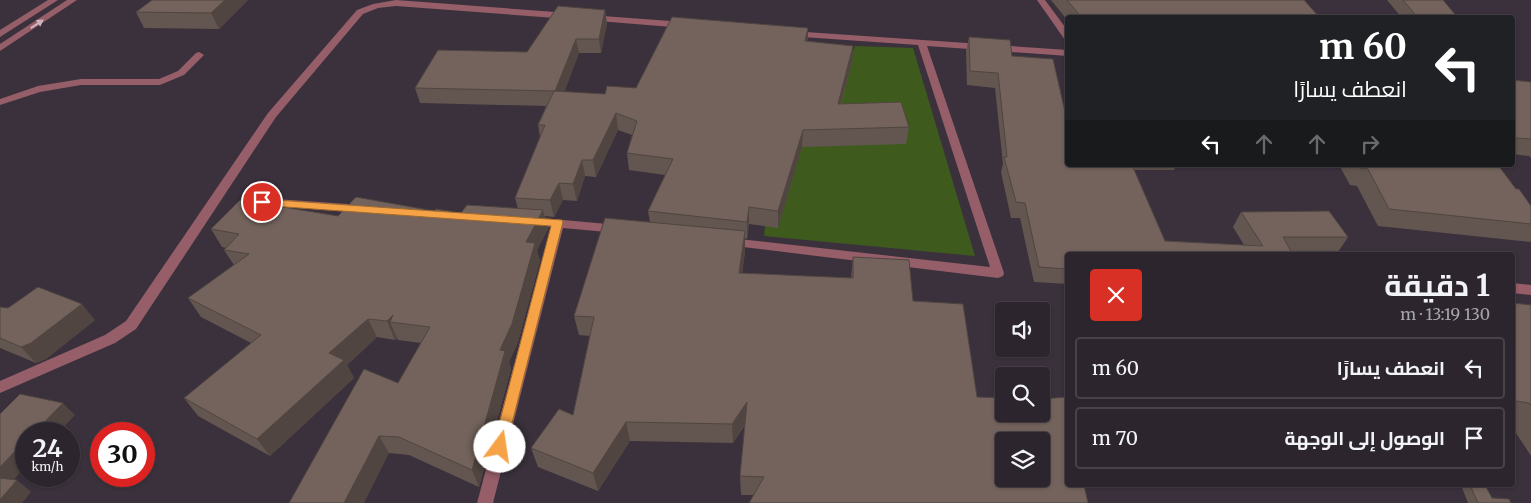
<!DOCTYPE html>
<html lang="ar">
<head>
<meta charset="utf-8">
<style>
	body { margin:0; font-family:Merriweather,Cairo,serif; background:#383139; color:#f1f3f6; direction:rtl; height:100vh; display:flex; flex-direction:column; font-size:19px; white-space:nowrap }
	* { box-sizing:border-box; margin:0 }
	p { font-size:16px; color:#a6a5aa }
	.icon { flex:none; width:28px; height:28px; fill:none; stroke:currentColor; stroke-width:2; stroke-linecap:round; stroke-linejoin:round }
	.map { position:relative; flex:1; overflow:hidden; direction:ltr }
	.panel { position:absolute; left:1065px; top:252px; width:450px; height:235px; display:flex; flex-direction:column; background:#2c252d; border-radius:5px; box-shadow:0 1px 4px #0004,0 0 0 1px #484249; direction:rtl }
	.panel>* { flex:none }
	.hud { position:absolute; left:1065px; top:15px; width:450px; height:152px; border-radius:5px; box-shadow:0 1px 4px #0004,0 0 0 1px #484249; direction:rtl; background:#202124; color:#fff; overflow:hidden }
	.buttons { position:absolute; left:995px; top:302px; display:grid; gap:10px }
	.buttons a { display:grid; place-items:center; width:55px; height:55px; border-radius:5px; background:#2c252d; box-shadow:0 1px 4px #0004,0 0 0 1px #484249; font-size:25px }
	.speed { position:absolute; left:15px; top:422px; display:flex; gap:10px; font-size:25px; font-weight:700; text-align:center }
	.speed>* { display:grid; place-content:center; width:65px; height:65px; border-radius:50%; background:#2c252d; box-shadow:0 1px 4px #0004,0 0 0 1px #484249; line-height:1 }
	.speed small { font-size:12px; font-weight:400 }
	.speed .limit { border:8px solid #d22; background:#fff; color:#111 }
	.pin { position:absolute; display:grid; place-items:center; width:42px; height:42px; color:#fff; margin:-21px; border:2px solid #fff; border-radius:50%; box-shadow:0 1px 5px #0007 }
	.me { position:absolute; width:55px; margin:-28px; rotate:14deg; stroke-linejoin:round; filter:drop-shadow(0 0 4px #0008) }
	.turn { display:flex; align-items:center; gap:18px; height:105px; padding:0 25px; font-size:22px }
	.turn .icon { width:65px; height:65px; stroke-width:2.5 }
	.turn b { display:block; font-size:35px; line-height:42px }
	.lanes { display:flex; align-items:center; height:48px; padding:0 25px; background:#0003; justify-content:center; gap:25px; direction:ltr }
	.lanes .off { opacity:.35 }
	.round { display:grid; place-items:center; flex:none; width:52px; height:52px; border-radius:5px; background:#383139 }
	.summary { display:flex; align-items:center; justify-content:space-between; height:85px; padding:0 25px }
	h1 { font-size:30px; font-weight:700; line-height:38px }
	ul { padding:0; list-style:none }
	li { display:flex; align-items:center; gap:15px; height:62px; margin:0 10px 8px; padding:0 15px; border:2px solid #484249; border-radius:5px }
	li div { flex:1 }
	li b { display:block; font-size:19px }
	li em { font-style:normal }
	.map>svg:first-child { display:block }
</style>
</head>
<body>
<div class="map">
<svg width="1531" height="503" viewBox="0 0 1531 503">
	<rect width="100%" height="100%" fill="#3a313c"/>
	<path fill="#3e5b1d" d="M855 46 913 48 975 256 764 236 776 121 835 99Z"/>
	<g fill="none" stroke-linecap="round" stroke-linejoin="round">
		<path fill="#965e68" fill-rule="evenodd" d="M48 0H58L0 37V30Z
			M67 0H77L0 51V44Z
			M396 0 569 13 573 16 569 19 396 6 378 8 363 14 276 117 136 329 115 343 0 393V381L105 335 126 321 268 113 357 10 373 4Z
			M1037 0H1045L1068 31V41L1065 40Z
			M589 15 684 22 689 25 684 28 586 20 585 18Z
			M791 31 1068 50V56L927 46 1004 273 1003 276 998 278 726 245 724 242 730 238 990 267 918 45 788 36V32Z
			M199 52 204 55 184 75 160 85H81L40 92 0 105V99L38 86 81 79H159L178 71 196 53Z
			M262 198 362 205 368 209 362 213 258 205 256 202Z
			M531 217 618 225 624 229 618 233 563 228 493 503H477L551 227 527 224 525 221Z
			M1512 283 1531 285V295L1512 293Z"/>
	</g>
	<path fill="#63554f" d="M248 0 219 29 144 28 136 12Z
		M1051 0H1304L1320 18H1068V21Z
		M1387 0H1443L1458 18H1402Z
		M605 10 607 24 601 53H579L564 92 605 94 636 88 808 28V41L853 46 852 62 841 104 909 127 906 144 802 147 778 228 749 224 747 239 745 238V251L742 273 851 278 853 257 909 260 754 495H741L740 476 745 425 733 443 630 441 598 491 538 467 531 448 573 415 590 336 579 335 574 316 650 222 648 211 665 175 629 170 627 153 632 135 618 130 596 177 585 176 577 201 563 200 554 217 545 216 548 229 537 250 540 261 518 342 509 362 511 369 479 487 409 455 389 453 289 503 398 383 421 343 398 340 397 338 395 340 377 337 347 365 354 378 270 456 198 416 184 398 251 343 201 317 188 298 234 265 224 250 226 248 222 247 211 229 338 216 434 211 461 213 518 209 515 198 540 137 538 125 546 106 420 103 415 88 527 52Z
		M969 37 1012 56 1068 165H1205H1176L1174 170H1134L1165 241 1244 245 1233 227 1241 212 1348 237 1338 252 1068 255V284L1034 282 1020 218H1011L1001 172 1003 164 995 88 967 85 966 51Z
		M1512 80 1531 82V158L1529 156 1512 154Z
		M1339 165H1498L1516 189 1531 206V241L1530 242 1378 226 1357 186 1350 185Z
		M1512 303 1531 305V456L1512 427Z
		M0 307 95 320 46 359 36 363 0 348Z
		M1461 485H1485L1492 498 1511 503H1468Z"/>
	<path fill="#504540" d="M225 0H248L219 29 211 13Z
		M605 10 607 24 601 53 599 39Z
		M808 28V43L805 41Z
		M576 39 579 53 559 107 555 91Z
		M853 46 852 62 836 120 838 104Z
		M616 113 618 130 596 177 593 160Z
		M803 130 802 147 778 228V211Z
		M582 160 585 176 577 201 573 184Z
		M559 183 563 200 554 217 550 200Z
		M749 207V224L747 239V222Z
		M543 210 548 229 537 250 540 261 518 342 509 362 511 369 479 487 472 470 526 242Z
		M745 231V251L740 293 739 273Z
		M82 304 95 320 46 359 36 363 21 347Z
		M393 315 390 322 397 338 395 340 387 321Z
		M368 319 377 337 347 365 354 378 270 456 257 439 329 353Z
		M747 402V421L733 443 732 424Z
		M63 403 75 415 57 434H33Z
		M626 422 630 441 598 491 593 473Z
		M379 436 389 453 364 503H344Z
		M26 440V466L6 488 0 484V467Z
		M17 480 31 492 22 503H0V500Z"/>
	<path fill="#73635c" stroke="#504540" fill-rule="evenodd" d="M152 0H225L211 13 136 12Z
		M1067 0H1304L1320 18H1082Z
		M1403 0H1443L1458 18H1418Z
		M558 6 605 10 599 39H576L555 91 415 88 438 50 527 52Z
		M672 17 808 28 805 41 853 46 838 104 901 102 909 127 803 130 778 211 749 207 747 222 648 211 673 159 627 153 637 121 616 113 593 160H582L573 184 559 183 550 200 515 198 545 125H538L554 91 605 94 607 86 636 88Z
		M969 37 1010 40 1012 56 1053 59 1068 125V165H1132L1165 241 1263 246 1241 212 1329 211 1348 237H1283L1293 255H1068V269L1039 267 1025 203 1016 202 1004 157H1007L998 73 970 71Z
		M1512 80 1531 82V139L1516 138 1512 133Z
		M1358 165H1498L1516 189H1519L1531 206V224L1389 209 1368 169 1360 168Z
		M356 197 434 211 436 209 461 213 467 205 543 210 526 242 535 243 512 324 500 350 505 351 472 470 399 437 379 436 344 503H289L364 369 398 383 430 327 390 322 393 315 387 321 368 319 329 353 344 360 257 439 184 398 261 335 188 298 249 254 224 250 239 234 211 229 240 200 338 216Z
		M605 218 745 231 739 273 853 278V257L909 260 913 301 963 304 977 397 1004 398V414H1041V399L1068 397V485H1084L1088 503H749L764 477 740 476 747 402 732 424 626 422 593 473 531 448 559 409 573 415 594 317 574 316ZM1004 441H1041V479H1004Z
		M38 287 82 304 31 343 21 347 0 338V307L8 308Z
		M1512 303 1531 305V406L1529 403 1516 401 1512 395Z
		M20 394 63 403 33 434H26V440L0 467V414Z
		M0 478 17 480 0 500Z
		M1470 485H1485L1492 498 1509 499 1511 503H1478Z"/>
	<defs><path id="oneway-solid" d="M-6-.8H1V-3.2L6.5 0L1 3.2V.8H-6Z" transform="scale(1.25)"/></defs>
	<use fill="#ccb5bd" href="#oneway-solid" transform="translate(37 24) rotate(-33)"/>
	<path fill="#f5a346" stroke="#9f6a2e" d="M262 199 562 220 563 222 505 451 500 453 495 451 493 447 551 226 258 205V200Z"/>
</svg>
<div class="buttons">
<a><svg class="icon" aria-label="sound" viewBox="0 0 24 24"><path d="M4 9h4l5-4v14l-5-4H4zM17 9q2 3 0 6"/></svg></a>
<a><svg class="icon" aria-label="search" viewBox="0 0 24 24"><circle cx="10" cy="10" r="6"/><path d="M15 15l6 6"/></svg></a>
<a><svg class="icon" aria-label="layers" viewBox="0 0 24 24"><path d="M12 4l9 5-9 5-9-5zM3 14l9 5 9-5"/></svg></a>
</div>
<div class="speed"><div>24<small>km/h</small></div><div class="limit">30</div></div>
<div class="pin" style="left:262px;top:202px;background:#d93025"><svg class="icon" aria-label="arrive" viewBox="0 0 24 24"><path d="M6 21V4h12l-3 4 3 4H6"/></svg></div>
<svg class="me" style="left:500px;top:447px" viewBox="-20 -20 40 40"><circle r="19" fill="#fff"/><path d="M0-13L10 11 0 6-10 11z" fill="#f5a346"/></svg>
<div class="hud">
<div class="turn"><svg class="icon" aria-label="left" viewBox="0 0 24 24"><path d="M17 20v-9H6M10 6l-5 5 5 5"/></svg><div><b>60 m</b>انعطف يسارًا</div></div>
<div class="lanes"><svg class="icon" aria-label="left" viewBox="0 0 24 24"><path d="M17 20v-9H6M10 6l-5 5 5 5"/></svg><svg class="icon off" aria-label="ahead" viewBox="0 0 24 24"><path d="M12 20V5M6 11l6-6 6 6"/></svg><svg class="icon off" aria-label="ahead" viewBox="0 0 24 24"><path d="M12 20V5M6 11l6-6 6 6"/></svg><svg class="icon off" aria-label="right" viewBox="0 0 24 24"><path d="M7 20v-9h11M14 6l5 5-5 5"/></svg></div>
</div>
<section class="panel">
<div class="summary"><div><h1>1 دقيقة</h1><p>130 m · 13:19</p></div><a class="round" style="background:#d93025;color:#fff"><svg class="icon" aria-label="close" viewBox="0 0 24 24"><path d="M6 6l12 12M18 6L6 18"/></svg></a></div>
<ul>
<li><svg class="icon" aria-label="left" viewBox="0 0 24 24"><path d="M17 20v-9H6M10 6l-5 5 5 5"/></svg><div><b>انعطف يسارًا</b></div><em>60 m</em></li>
<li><svg class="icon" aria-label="arrive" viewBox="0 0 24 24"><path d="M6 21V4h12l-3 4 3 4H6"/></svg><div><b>الوصول إلى الوجهة</b></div><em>70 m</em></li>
</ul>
</section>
</div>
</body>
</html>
